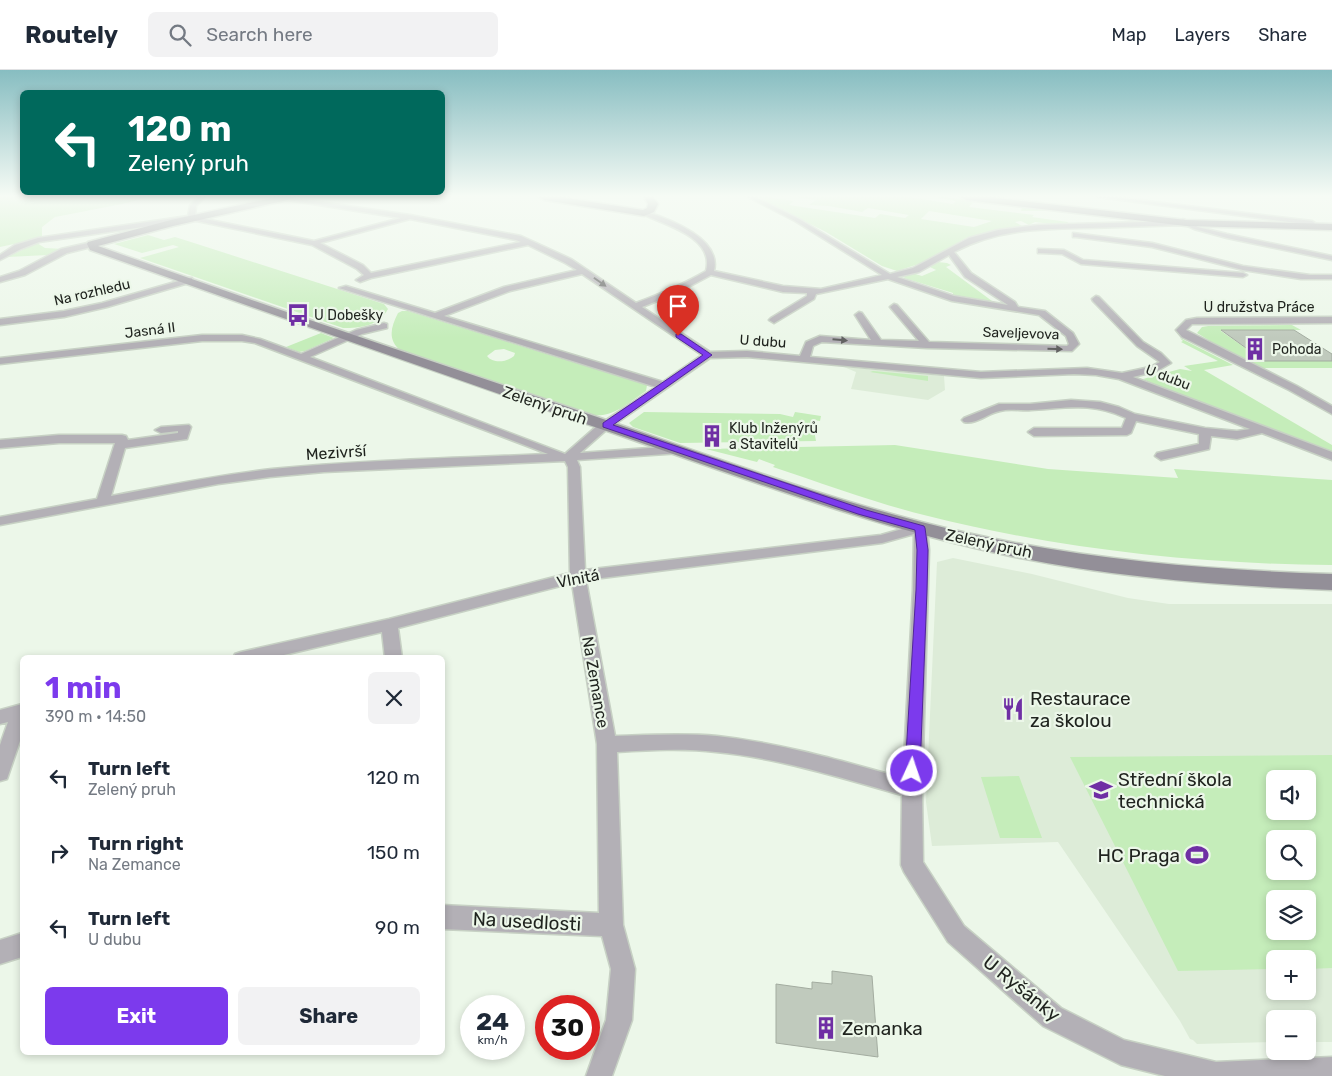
<!DOCTYPE html>
<html lang="en">
<head>
<meta charset="utf-8">
<style>
	body { margin:0; font-family:Rubik,sans-serif; background:#f2f2f3; color:#1f2937; height:100vh; display:flex; flex-direction:column; font-size:19px; white-space:nowrap }
	* { box-sizing:border-box; margin:0 }
	p { font-size:16px; color:#747a83 }
	.icon { flex:none; width:28px; height:28px; fill:none; stroke:currentColor; stroke-width:2; stroke-linecap:round; stroke-linejoin:round }
	.map { position:relative; flex:1; overflow:hidden }
	.panel { position:absolute; left:20px; top:585px; width:425px; height:400px; display:flex; flex-direction:column; background:#fff; border-radius:8px; box-shadow:0 2px 8px #0003 }
	.panel>* { flex:none }
	.banner { position:absolute; left:20px; top:20px; width:425px; height:105px; border-radius:8px; box-shadow:0 2px 8px #0003; background:#00695c; color:#fff; overflow:hidden }
	.buttons { position:absolute; left:1266px; top:700px; display:grid; gap:10px }
	.buttons a { display:grid; place-items:center; width:50px; height:50px; border-radius:8px; background:#fff; box-shadow:0 2px 8px #0003; font-size:25px }
	.speed { position:absolute; left:460px; top:925px; display:flex; gap:10px; font-size:25px; font-weight:700; text-align:center }
	.speed>* { display:grid; place-content:center; width:65px; height:65px; border-radius:50%; background:#fff; box-shadow:0 2px 8px #0003; line-height:1 }
	.speed small { font-size:12px; font-weight:400 }
	.speed .limit { border:8px solid #d22; background:#fff; color:#111 }
	.pin { position:absolute; display:grid; place-items:center; width:42px; height:42px; color:#fff; margin:-51px -21px; border-radius:50% 50% 50% 0; rotate:-45deg; box-shadow:0 0 5px #0007 }
	.pin .icon { rotate:45deg }
	.me { position:absolute; width:55px; margin:-28px; rotate:3deg; stroke-linejoin:round; filter:drop-shadow(0 0 4px #0008) }
	.turn { display:flex; align-items:center; gap:18px; height:105px; padding:0 25px; font-size:22px }
	.turn .icon { width:65px; height:65px; stroke-width:2.5 }
	.turn b { display:block; font-size:35px; line-height:42px }
	.round { display:grid; place-items:center; flex:none; width:52px; height:52px; border-radius:8px; background:#f2f2f3 }
	.summary { display:flex; align-items:center; justify-content:space-between; height:85px; padding:0 25px }
	h1 { font-size:30px; font-weight:700; line-height:38px; color:#7c3aed }
	.primary-button { display:flex; gap:10px; margin-top:auto; padding:10px 25px }
	.primary-button a { flex:1; height:58px; border-radius:8px; background:#7c3aed; color:#fff; font-size:20px; font-weight:700; line-height:58px; text-align:center }
	.primary-button a+a { background:#f2f2f3; color:#1f2937 }
	ul { padding:0; list-style:none }
	li { display:flex; align-items:center; gap:15px; height:75px; padding:0 25px }
	li div { flex:1 }
	li b { display:block; font-size:19px }
	li em { font-style:normal }
	header { display:flex; align-items:center; gap:30px; box-sizing:border-box; height:70px; padding:0 25px; background:#fff; border-bottom:1px solid #e0e1e3 }
	header strong { font-size:24px }
	nav { display:flex; gap:28px; margin-inline-start:auto; font-size:18px }
	.search { width:350px; height:45px; background:#f2f2f3; display:flex; align-items:center; gap:12px; box-sizing:border-box; padding:0 18px; border-radius:8px; color:#747a83; font-size:19px }
	.map>svg:first-child { display:block }
</style>
</head>
<body>
<header>
<strong>Routely</strong>
<div class="search"><svg class="icon" aria-label="search" viewBox="0 0 24 24"><circle cx="10" cy="10" r="6"/><path d="M15 15l6 6"/></svg>Search here</div>
<nav><a>Map</a><a>Layers</a><a>Share</a></nav>
</header>
<div class="map">
<svg width="1332" height="1006" viewBox="0 0 1332 1006">
	<rect width="100%" height="100%" fill="#ecf7e9"/>
	<path fill="#ddecd8" fill-rule="evenodd" d="M844 297 944 306 945 320 928 330 851 319 856 302Z
		M953 488 1032 504 1128 528 1169 534H1332V972H1308V949H1275V972L1197 974 1193 970 1190 969 1180 951 1058 772 932 776 926 732 937 492ZM1275 709H1308V741H1275ZM1275 769H1308V801H1275ZM1275 829H1308V861H1275ZM1275 889H1308V921H1275Z"/>
	<path fill="#c5edba" fill-rule="evenodd" d="M0 127H150L122 134 55 147 42 157V168L0 177Z
		M756 127H774L773 128 794 131 789 135 875 148 880 144 905 148 909 145 868 138 862 142 829 136 809 135 816 130 793 127H909L953 134 956 131 934 127H945L1058 141H1021L1022 138 1016 137 973 132 969 137 1034 145 1032 147 1068 152 1067 156 1035 152 1029 155 1021 151 1015 152 1022 156 968 167 922 193 897 201 882 196 826 162ZM929 141 992 151 974 157 921 149Z
		M148 165 164 170 175 167 194 173 384 234 388 239C379 256 361 258 343 258L140 188 179 177 173 175 142 183 114 174Z
		M37 173 45 178 64 179 48 185 7 187Z
		M938 192 947 193 951 195 946 197 992 231 1003 234 953 226V223L904 208 905 206 912 203 922 206 936 200 930 197Z
		M402 241H408L647 315 646 321C629 332 614 348 592 345L401 281C387 270 391 257 398 243ZM504 279 515 283 514 286C507 292 493 294 487 286L495 280Z
		M1292 255 1301 260 1221 261 1264 291H1332V298H1263L1220 277 1197 263 1202 257 1208 256Z
		M321 263 334 268 305 281 299 282 286 277Z
		M1180 268 1233 295 1204 300 1332 375V383L1158 316 1143 309 1180 299 1192 301 1184 296 1218 291 1181 272 1183 271Z
		M873 301 928 306V311L870 302Z
		M644 342 780 344 793 347 795 342 821 346 820 351 812 350 816 371 680 373 633 357 629 353Z
		M895 375 1048 399 1178 408 1174 399 1332 410V495C1196 494 1060 479 928 446 875 433 824 414 773 397L775 395 759 389 757 392 706 379Z
		M1332 685V898L1308 899V889H1275V899L1178 901 1070 687ZM1275 709H1308V741H1275ZM1275 769H1308V801H1275ZM1275 829H1308V861H1275Z
		M1019 706 1042 768H1000L981 707Z"/>
	<path fill="#c0cabd" stroke="#a3aca0" d="M1221 260H1294L1332 284V291H1264Z
		M832 901 872 906 878 987 776 973V914L812 919V912L832 914Z"/>
	<g fill="none" stroke-linecap="round" stroke-linejoin="round">
		<defs>
			<path id="street" d="M198 127H205L196 136 195 147 314 171 401 148 287 130 285 127 410 145 521 166 571 189 636 233C660 224 684 214 706 201 715 167 665 155 642 144V142L644 141C669 149 722 168 714 201L783 216 821 219 882 205 795 151 748 127H755L799 149 890 204 913 198 969 168 998 160 1038 155 1180 151 1183 149 1198 157 1227 164 1332 186V190L1227 168 1194 159 1185 155C1153 156 1121 157 1089 158 1040 159 998 159 954 182L971 203 1015 232 1018 237 1045 241 1073 263 1079 274 1072 281 927 278 822 272 813 276 810 287 981 302 1087 298 1122 303 1150 297 1160 292 1137 276 1093 231 1092 229 1096 226 1099 227 1143 272 1161 283 1171 293 1157 301 1133 307 1332 382V390L1262 363 1237 369 1211 366 1209 379 1161 390 1155 386 1157 383 1199 374V364L1136 351 1131 363 1127 365 1034 366 1028 362 1034 358H1122L1126 348C1092 332 1067 338 1031 340 1021 341 1010 338 1000 341 988 343 976 355 964 352L962 350 964 348 999 334H1030L1071 330 1100 332 1119 337 1135 344 1205 358 1237 361 1250 359 1119 309 1096 305 1074 304 981 308 747 287 710 288 605 361 580 383 677 376 681 377 683 380 681 383 577 390 580 397 585 500 881 465 920 454 925 455 927 458 929 480 922 719 923 792 964 856 1061 938 1124 970 1216 992 1332 987V1006H1165L1121 995 1043 956 948 872 904 802 901 795 902 725C841 708 779 688 716 682 683 678 650 680 617 682L623 855 635 899 632 950 612 1006H586L606 950 611 899 602 866 442 859V835L599 843 597 674 572 513 398 558 402 588H385L382 562 271 588H233L235 584 241 582 389 549 570 503 568 397 565 391 324 402 270 407 218 414 0 455V447L97 429 115 373H59L0 378V370L59 365H122L126 366 128 370 178 363V361L161 363 155 360 161 357 189 355 191 357 187 369 125 378 111 426C164 416 218 405 272 399 363 390 456 388 548 384L255 273 242 271H202L0 294V288L202 265H242L260 269 301 284 356 260 384 253 387 254V258L362 264 310 287 565 384 597 356 656 317 339 218 346 216 435 243 504 217 577 200 565 193 528 175 371 208 360 212 356 210 364 205 357 199 312 175 192 150 39 172 21 179 0 190V185L15 175 38 168 188 146 190 136ZM410 149 516 170 521 172 371 203 363 195 320 173ZM949 185 965 207 1008 235 954 226 897 207 919 202ZM582 204 702 285 663 312 444 246 510 221ZM711 205 783 222 807 223V226L771 248 769 250 774 253 814 229 816 224 888 209 952 231 1039 245 1066 266 1069 274 1067 276 929 272 897 235 894 234 890 237 919 271 881 270 862 243 859 242 855 245 871 270 820 266 806 272 800 286 747 281 710 282 642 237 677 223ZM914 464 913 520 903 708C842 691 781 673 717 666 683 663 649 665 615 666L586 510 882 473Z
				M1098 127H1114L1312 151 1315 153 1312 155Z
				M1073 163 1152 173 1243 196 1310 205H1332V209H1301L1243 200 1152 177 1076 167H1073Z
				M92 172 96 174 95 176 67 183 25 205 0 212V207L19 201 61 179Z
				M1038 179 1064 180 1083 190 1243 203 1247 205 1243 207 1081 194 1062 184 1041 183H1038Z
				M189 208H192V212L107 237 64 247 0 255V249L64 241 102 233Z
				M1332 247V253L1197 254H1192L1186 260 1297 316 1332 336V344L1289 320 1182 267 1176 260 1186 250 1197 248Z
				M22 634V665L7 709 0 711V675L8 652 0 654V640Z
				M22 863V887L0 894V870Z"/>
			<path id="secondary" d="M277 127H294L292 129 173 156 98 176C252 231 407 283 562 335 696 380 829 432 967 463 1087 490 1209 500 1332 504V520C1226 516 1120 508 1015 487 885 460 762 415 636 371 454 309 272 244 90 180L87 174 88 172 171 150Z
				M539 127H560L643 140 647 138 648 134 644 127H653L658 134 654 142 644 146 544 130Z
				M961 127H988L1186 150 1332 154V160L1186 156 966 130Z"/>
		</defs>
		<use href="#street" stroke="#c7d1c4" stroke-width="3"/>
		<use href="#secondary" stroke="#c7d1c4" stroke-width="3"/>
		<use href="#street" fill="#b3b0b6" fill-rule="evenodd"/>
		<use href="#secondary" fill="#938f98" fill-rule="evenodd"/>
	</g>
	<defs><path id="oneway-solid" d="M-6-.8H1V-3.2L6.5 0L1 3.2V.8H-6Z" transform="scale(1.25)"/></defs>
	<g fill="#626262">
		<use href="#oneway-solid" transform="translate(600 212) rotate(35)"/>
		<use href="#oneway-solid" transform="translate(840 270) rotate(5)"/>
		<use href="#oneway-solid" transform="translate(1055 279) rotate(1)"/>
	</g>
	<linearGradient id="sky" x2="0" y2="1"><stop stop-color="#87bdc1"/><stop offset="0.47" stop-color="#f6fbf5"/><stop offset="1" stop-color="#f6fbf5" stop-opacity="0"/></linearGradient>
	<rect width="1332" height="268" fill="url(#sky)"/>
	<path fill="#7c3aed" stroke="#51269a" d="M676 264H681L712 285 613 355 866 440 924 456 925 458 928 480 927 520 920 701 918 706 912 708 907 706 905 701 916 520 917 480 915 460 858 444 603 357V353L703 285 676 267Z"/>
	<defs>
		<symbol id="bus-bare" viewBox="-9 -9 18 18"><path d="M-5-6H5V4H4V6H2V4H-2V6H-4V4H-5ZM-3.5-4V0h7V-4ZM-3.5 1.2v1.5H-2V1.2ZM2 1.2v1.5H3.5V1.2Z" fill="#6f2fa4" stroke="#ecf7e9" stroke-width="2.5" paint-order="stroke"/></symbol>
		<symbol id="building-bare" viewBox="-9 -9 18 18"><path d="M-4-6H4V6H1V3H-1V6H-4ZM-2.5-4.3h1.7v1.8h-1.7ZM.8-4.3h1.7v1.8H.8ZM-2.5-1h1.7V.8h-1.7ZM.8-1h1.7V.8H.8Z" fill="#6f2fa4" stroke="#ecf7e9" stroke-width="2.5" paint-order="stroke"/></symbol>
		<symbol id="restaurant-bare" viewBox="-9 -9 18 18"><path d="M-5-6h1v4h1v-4h1v4h1v-4h1v5L-1.5 .5V6h-2V.5L-5-1ZM5-6V6H3V1.5H1.5Q1.5-4 5-6Z" fill="#6f2fa4" stroke="#ecf7e9" stroke-width="2.5" paint-order="stroke"/></symbol>
		<symbol id="university-bare" viewBox="-9 -9 18 18"><path d="M0-5L7-2L0 1L-7-2ZM-4 1L0 2.5L4 1V4Q0 6-4 4Z" fill="#6f2fa4" stroke="#ecf7e9" stroke-width="2.5" paint-order="stroke"/></symbol>
		<symbol id="stadium-bare" viewBox="-9 -9 18 18"><path d="M0-5a6.5 5 0 1 0 0 10a6.5 5 0 1 0 0-10ZM-3.5-1.8h7v3.6h-7Z" fill="#6f2fa4" stroke="#ecf7e9" stroke-width="2.5" paint-order="stroke"/></symbol>
	</defs>
	<g fill-rule="evenodd">
		<use href="#bus-bare" x="282" y="229" width="32" height="32"/>
		<use href="#building-bare" x="1239" y="263" width="32" height="32"/>
		<use href="#building-bare" x="696" y="350" width="32" height="32"/>
		<use href="#restaurant-bare" x="997" y="623" width="32" height="32"/>
		<use href="#university-bare" x="1085" y="704" width="32" height="32"/>
		<use href="#stadium-bare" x="1181" y="769" width="32" height="32"/>
		<use href="#building-bare" x="810" y="942" width="32" height="32"/>
	</g>
	<g text-anchor="middle" stroke-width="4.5" stroke-linejoin="round" paint-order="stroke">
		<g font-size="14" fill="#1f231e" stroke="#ecf7e9">
			<text transform="translate(92 222) rotate(-13)" y="5">Na rozhledu</text>
			<text x="1259" y="242">U družstva Práce</text>
			<text transform="translate(150 260) rotate(-7)" y="5">Jasná II</text>
			<text transform="translate(1021 263) rotate(2)" y="5">Saveljevova</text>
			<text transform="translate(763 271) rotate(4)" y="5">U dubu</text>
			<text transform="translate(1168 307) rotate(21)" y="5">U dubu</text>
		</g>
		<g font-size="14" fill="#1f231e" stroke="#ecf7e9" text-anchor="start">
			<text x="314" y="250">U Dobešky</text>
			<text x="1272" y="284">Pohoda</text>
			<text x="729" y="363">Klub Inženýrů<tspan x="729" dy="16">a Stavitelů</tspan></text>
		</g>
		<g font-size="16" fill="#1f231e" stroke="#ecf7e9">
			<text transform="translate(545 335) rotate(19)" y="6">Zelený pruh</text>
			<text transform="translate(336 382) rotate(-4)" y="6">Mezivrší</text>
			<text transform="translate(989 473) rotate(12)" y="6">Zelený pruh</text>
			<text transform="translate(578 508) rotate(-11)" y="6">Vlnitá</text>
			<text transform="translate(596 612) rotate(80)" y="6">Na Zemance</text>
		</g>
		<g font-size="19" fill="#1f231e" stroke="#ecf7e9" text-anchor="start">
			<text x="1030" y="635">Restaurace<tspan x="1030" dy="22">za školou</tspan></text>
			<text x="1118" y="716">Střední škola<tspan x="1118" dy="22">technická</tspan></text>
			<text x="1180" y="792" text-anchor="end">HC Praga</text>
			<text x="842" y="965">Zemanka</text>
		</g>
		<g font-size="19" fill="#1f231e" stroke="#ecf7e9">
			<text transform="translate(527 851) rotate(3)" y="7">Na usedlosti</text>
			<text transform="translate(1022 918) rotate(39)" y="7">U Ryšánky</text>
		</g>
	</g>
</svg>
<div class="buttons">
<a><svg class="icon" aria-label="sound" viewBox="0 0 24 24"><path d="M4 9h4l5-4v14l-5-4H4zM17 9q2 3 0 6"/></svg></a>
<a><svg class="icon" aria-label="search" viewBox="0 0 24 24"><circle cx="10" cy="10" r="6"/><path d="M15 15l6 6"/></svg></a>
<a><svg class="icon" aria-label="layers" viewBox="0 0 24 24"><path d="M12 4l9 5-9 5-9-5zM3 14l9 5 9-5"/></svg></a>
<a>+</a>
<a>−</a>
</div>
<div class="speed"><div>24<small>km/h</small></div><div class="limit">30</div></div>
<div class="pin" style="left:678px;top:266px;background:#d93025"><svg class="icon" aria-label="arrive" viewBox="0 0 24 24"><path d="M6 21V4h12l-3 4 3 4H6"/></svg></div>
<svg class="me" style="left:912px;top:701px" viewBox="-20 -20 40 40"><circle r="17" fill="#7c3aed" stroke="#fff" stroke-width="3"/><path d="M0-11L8 9 0 5-8 9z" fill="#fff"/></svg>
<div class="banner">
<div class="turn"><svg class="icon" aria-label="left" viewBox="0 0 24 24"><path d="M17 20v-9H6M10 6l-5 5 5 5"/></svg><div><b>120 m</b>Zelený pruh</div></div>
</div>
<section class="panel">
<div class="summary"><div><h1>1 min</h1><p>390 m · 14:50</p></div><a class="round"><svg class="icon" aria-label="close" viewBox="0 0 24 24"><path d="M6 6l12 12M18 6L6 18"/></svg></a></div>
<ul>
<li><svg class="icon" aria-label="left" viewBox="0 0 24 24"><path d="M17 20v-9H6M10 6l-5 5 5 5"/></svg><div><b>Turn left</b><p>Zelený pruh</p></div><em>120 m</em></li>
<li><svg class="icon" aria-label="right" viewBox="0 0 24 24"><path d="M7 20v-9h11M14 6l5 5-5 5"/></svg><div><b>Turn right</b><p>Na Zemance</p></div><em>150 m</em></li>
<li><svg class="icon" aria-label="left" viewBox="0 0 24 24"><path d="M17 20v-9H6M10 6l-5 5 5 5"/></svg><div><b>Turn left</b><p>U dubu</p></div><em>90 m</em></li>
</ul>
<div class="primary-button"><a>Exit</a><a>Share</a></div>
</section>
</div>
</body>
</html>
